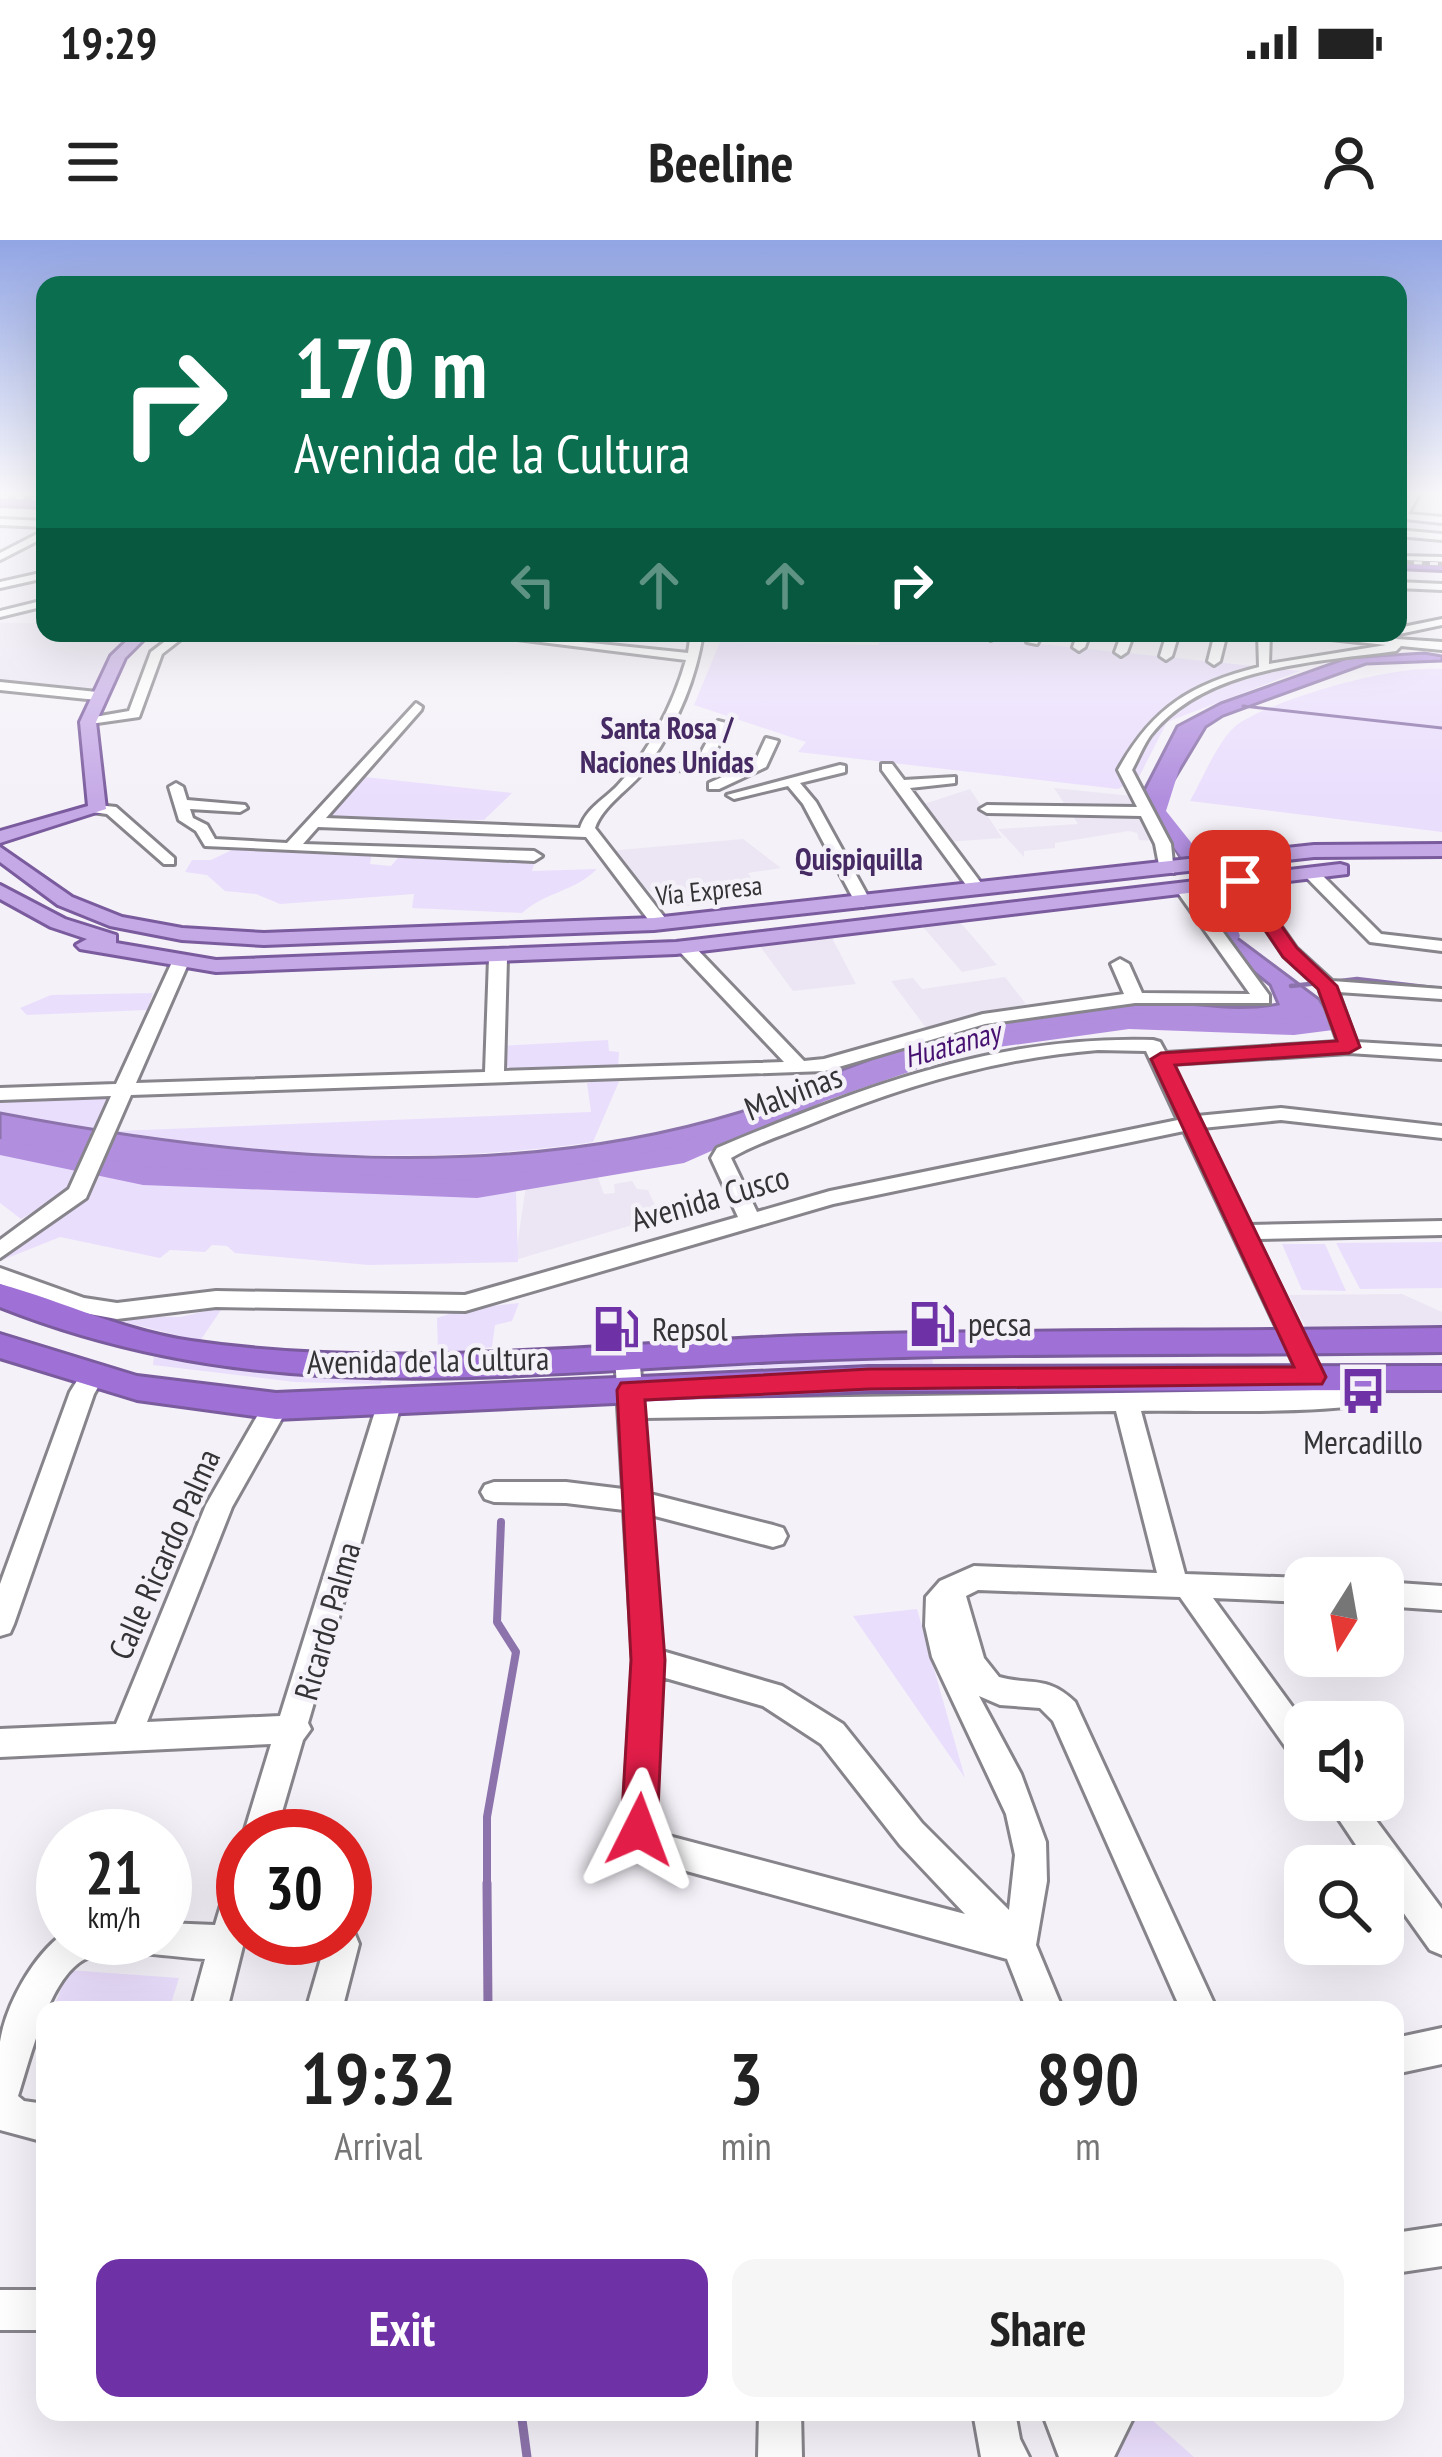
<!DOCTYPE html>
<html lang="en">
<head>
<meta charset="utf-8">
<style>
	body { margin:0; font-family:"PT Sans Narrow",sans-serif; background:#f6f6f6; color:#222; height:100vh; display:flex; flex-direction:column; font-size:45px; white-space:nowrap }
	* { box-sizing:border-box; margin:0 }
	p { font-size:39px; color:#767676 }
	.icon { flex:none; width:66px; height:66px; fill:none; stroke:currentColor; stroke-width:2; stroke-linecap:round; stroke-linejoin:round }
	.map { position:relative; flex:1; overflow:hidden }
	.details { position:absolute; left:36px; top:1761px; width:1368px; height:420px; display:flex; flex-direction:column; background:#fff; border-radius:24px; box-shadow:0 12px 48px #0002 }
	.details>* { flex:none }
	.hud { position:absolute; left:36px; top:36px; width:1371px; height:366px; border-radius:24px; box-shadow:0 12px 48px #0002; background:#0b6e4f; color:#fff; overflow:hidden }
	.needle { width:78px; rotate:191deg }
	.buttons { position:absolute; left:1284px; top:1317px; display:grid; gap:24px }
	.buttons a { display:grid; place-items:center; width:120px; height:120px; border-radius:24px; background:#fff; box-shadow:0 12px 48px #0002; font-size:60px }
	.speed { position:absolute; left:36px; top:1569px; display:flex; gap:24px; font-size:60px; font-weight:700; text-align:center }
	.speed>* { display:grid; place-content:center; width:156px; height:156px; border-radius:50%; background:#fff; box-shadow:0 12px 48px #0002; line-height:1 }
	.speed small { font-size:30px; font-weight:400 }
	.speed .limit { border:18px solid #d22; background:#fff; color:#111 }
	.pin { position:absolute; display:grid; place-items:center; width:102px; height:102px; color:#fff; margin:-51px; border-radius:24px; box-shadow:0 6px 18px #0006 }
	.me { position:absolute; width:132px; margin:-66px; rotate:3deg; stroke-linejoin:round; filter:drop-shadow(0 0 9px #0008) }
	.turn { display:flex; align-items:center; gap:42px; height:252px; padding:0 60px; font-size:54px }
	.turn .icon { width:156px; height:156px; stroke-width:2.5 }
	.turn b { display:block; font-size:84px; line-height:102px }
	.lanes { display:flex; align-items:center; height:114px; padding:0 60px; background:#0003; justify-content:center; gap:60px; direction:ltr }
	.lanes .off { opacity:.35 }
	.eta { display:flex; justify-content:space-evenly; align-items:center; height:204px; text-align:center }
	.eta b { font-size:72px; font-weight:600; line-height:84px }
	.button { display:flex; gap:24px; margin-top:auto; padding:24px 60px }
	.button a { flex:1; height:138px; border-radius:24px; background:#6e31a6; color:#fff; font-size:48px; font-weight:600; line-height:138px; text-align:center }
	.button a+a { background:#f6f6f6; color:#222 }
	.status { display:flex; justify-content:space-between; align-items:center; height:84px; padding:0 60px; background:#fff; direction:ltr }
	.status svg { height:33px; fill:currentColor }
	header { display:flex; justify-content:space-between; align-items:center; height:156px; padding:0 60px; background:#fff; font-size:54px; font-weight:600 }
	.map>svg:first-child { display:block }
</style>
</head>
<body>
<div class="status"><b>19:29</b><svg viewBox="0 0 49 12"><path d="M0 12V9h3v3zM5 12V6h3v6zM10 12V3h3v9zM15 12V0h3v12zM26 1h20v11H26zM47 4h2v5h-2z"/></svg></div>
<header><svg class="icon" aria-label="menu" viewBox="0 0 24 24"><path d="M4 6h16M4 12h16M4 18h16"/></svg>Beeline<svg class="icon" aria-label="person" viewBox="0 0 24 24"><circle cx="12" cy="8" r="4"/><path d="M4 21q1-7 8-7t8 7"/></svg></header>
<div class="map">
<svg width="1442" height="2217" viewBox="0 0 1442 2217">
	<rect width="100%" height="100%" fill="#f4f1f8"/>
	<path fill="#ece6f4" d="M0 383H45V393H135L115 408 95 450H59L0 442Z
		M1054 548 1132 556 1153 601 1139 600 1137 593 1129 591 1055 603V608L1024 611V617L998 589 1078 584Z
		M970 549 1002 598 947 602 921 565Z
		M743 599 781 628 748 633 763 657 673 668 597 612Z
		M960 682 997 725 962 732 923 687Z
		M832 698 856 744 793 751 759 705Z
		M1005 737 1026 764 926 788 891 741 913 738 922 749Z
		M597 935 604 954 615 953 614 944 632 941 637 949 648 950 663 983 646 981 515 1020 526 946Z
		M1402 1054 1442 1072V1087L1307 1090 1289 1055Z"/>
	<path fill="#eadefd" d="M885 393H935L1300 431 1167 482 1139 537 1118 549 798 512 806 502 694 465 720 402 878 405Z
		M1442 429V592L1190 561C1203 539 1220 494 1241 482 1284 456 1393 425 1442 429Z
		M365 537 512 553 484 580 329 578Z
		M234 609 372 613 370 624 391 626 403 612 537 615 532 631 597 629C574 652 547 651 522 673L412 668 414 654 280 664 256 654 225 651 207 635 185 632 192 620H211Z
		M153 753 147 770 27 775 20 768 51 755Z
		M608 800 609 811 619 812 618 830 510 833 499 806Z
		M621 837 593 902C394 931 196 910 0 873V858L126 853 123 858H130L117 891 591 872 587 843Z
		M0 907 148 936 516 951 518 1022 369 1025 235 1013 227 1006 212 1005 205 1012 170 1010 160 1018 60 997 0 1021V997L56 959 21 979 0 963Z
		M1442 1002V1048L1360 1049 1336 1003Z
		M1282 1004H1325L1346 1051 1302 1050Z
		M519 1063 512 1081 495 1085 492 1107 438 1114 437 1078 464 1069Z
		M223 1067 200 1101 100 1076 180 1077Z
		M154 1117 241 1131 385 1137 380 1144 295 1142 153 1125Z
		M932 1117 933 1124 670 1130 665 1125Z
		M917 1369 965 1538 853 1376Z
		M68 1730 179 1738 169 1770H53Z
		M1124 2172H1143L1194 2217H1100Z"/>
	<path fill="#b18ede" stroke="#8c73ab" stroke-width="3" d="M1424 413 1442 416V421L1366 424 1223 476 1206 487 1156 570 1196 624 1236 697 1319 759 1333 782 1294 787 1129 781 966 804 815 855 674 917 477 949 143 936 0 907V873C241 919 501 945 740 872 766 864 790 849 816 840 883 814 954 788 1024 773 1063 765 1112 761 1151 762 1195 762 1235 773 1278 764L1270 745 1229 712 1201 650 1141 556 1177 486 1221 463 1347 418Z"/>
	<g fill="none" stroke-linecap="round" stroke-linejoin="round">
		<path stroke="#8c73ab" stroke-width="3" d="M1243 466 1442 488"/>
		<path stroke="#8c73ab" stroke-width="4.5" d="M1332 742 1357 739 1442 749
			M1291 746 1319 743"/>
		<path stroke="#8c73ab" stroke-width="8" d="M487 1646V1577L516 1412 497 1382 501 1282"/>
		<path stroke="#8c73ab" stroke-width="9" d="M487 1643 488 1770
			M521 2172 527 2217"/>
		<path fill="#b18ede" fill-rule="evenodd" d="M1175 508 1184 514 1166 571 1217 635 1240 696 1236 701H1220L1196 636 1146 571 1166 514Z
			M1129 773 1294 779 1333 774 1346 782 1333 790 1294 795 1129 789 970 811 825 861 684 923 477 958 143 945 0 915V899L143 927 477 940 667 909 805 849 957 799Z"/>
		<defs>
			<path id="minor" d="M0 251 45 252V258L0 256Z
				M1413 251H1421L1408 274 1442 277V283L1405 279 1398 286V273Z
				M0 279 45 281V287L0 285Z
				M45 290V297L0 320V313Z
				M1398 290 1442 294V300L1398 296Z
				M1398 316 1442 317V323L1398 322Z
				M45 332V338L0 348V342Z
				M1398 342 1442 344V350L1398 348Z
				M45 360V366L0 377V371Z
				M1442 379V385L1399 394 1396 399 1442 402V410L1401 406 1396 411C1316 422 1204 426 1150 496 1143 506 1138 519 1132 530L1171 604 1174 633 1160 630 1155 604 1141 576 987 573 980 569 987 565 1137 567 1118 530C1152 468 1191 444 1259 427L1258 393H1270L1269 424 1386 405 1276 393 1384 398 1388 393H1398V388Z
				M176 393H189L162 414 139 477 83 485V479L129 471 151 412Z
				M691 393H703C696 438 678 482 651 521L695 524 718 481 730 484 705 531 646 529C630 549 603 565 595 588L665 678V686H653L586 597 318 587 303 604 534 611 542 616 534 621 205 606 196 591 179 580 169 547 176 543 183 547 187 560 245 565 247 568 240 572 190 569 193 578 207 585 215 599 287 603 416 463 422 467 421 470 326 578 580 588C587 567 603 561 618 545 648 513 673 466 686 420L517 399 523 396 688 413Z
				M797 393H809V397L799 399Z
				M987 393H999L991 400 985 397Z
				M1031 393H1043L1037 404 1027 402Z
				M1078 393H1090L1085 407 1079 411 1073 407Z
				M1122 393H1134L1127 412 1121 416 1115 412Z
				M1167 393H1179L1172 416 1166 420 1160 416Z
				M1215 393H1227L1220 421 1214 425 1208 421Z
				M0 442 97 452 103 456 97 460 0 450Z
				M766 498 778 501 766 527 719 549H709V543L755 522Z
				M882 524H892L904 540 955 537V543L910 548 984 647V653H972L882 530Z
				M840 525 845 526V532L800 543 816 562 871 662 863 667 855 662 803 564 788 546 734 559 727 555Z
				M97 565 116 567 174 618V624H164L107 574 92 572V566Z
				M1304 629H1316L1381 694 1442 701V711L1370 702 1304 635Z
				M1241 636 1247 638 1296 708 1332 741 1442 749V759L1338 752 1356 802 1442 807V819L1349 813 1171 824 1197 876 1281 868 1442 886V898L1281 880 1202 888 1250 985 1442 981V995L1257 999 1324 1137 1321 1143H1303L1300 1137 1184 891 833 964 465 1071 216 1067 117 1079 73 1071 0 1044V1028L84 1058 117 1063 216 1051 465 1055 738 977 711 918 717 908C861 848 994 795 1153 800L1160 802 1166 813 1338 802 1319 748 1284 716 1233 641ZM1098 810 1146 811 1178 880 830 951 757 972 731 918C754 904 783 895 808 885 903 846 996 818 1098 810Z
				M1184 645 1190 647 1269 755V763H1135L985 784 825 831 131 855 86 958 0 1018V1000L69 949 111 856 0 860V848L116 844 173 720 188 724 136 843 485 832 489 718 498 713 507 718 504 831 784 822 679 711 677 707 685 702 691 703 804 821 824 819 983 774 1124 754 1111 724 1120 719 1129 724 1142 753 1250 754 1176 650Z
				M627 1106 639 1115 643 1160 1314 1150 1357 1146 1366 1132H1384L1387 1138C1383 1145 1378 1157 1371 1161 1348 1175 1178 1170 1141 1171L1185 1334 1305 1338V1362L1213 1358 1305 1484V1523L1294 1519 1180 1357 978 1350 966 1356 984 1418 999 1437C1032 1446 1047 1435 1075 1462L1217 1770H1181L1053 1481 1040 1468 1000 1465 979 1456 1021 1534 1046 1602 1047 1641 1036 1705 1063 1770H1027L1007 1719 639 1618 623 1590 633 1420 624 1270 566 1263 494 1262 485 1259 481 1252 485 1245 494 1242H566L623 1249 615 1115ZM1116 1171 1157 1333 974 1326 940 1341 926 1357 925 1386 932 1417 1006 1574 1015 1615 1009 1670 922 1583 843 1484 782 1446 662 1411 651 1275 773 1307 783 1304 787 1296 783 1288 773 1285 650 1254 644 1178ZM662 1437 763 1466 821 1504 900 1605 965 1674 661 1594 655 1586Z
				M92 1128 104 1137 94 1154 14 1384 10 1393 0 1396V1344L70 1152 83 1131Z
				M389 1156 398 1158 401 1165 308 1483 311 1489 303 1500 275 1596H243L271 1504 0 1517V1489L116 1484 206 1265 267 1159H285L289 1166 232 1267 147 1482 280 1476 377 1165 380 1158Z
				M1383 1342 1442 1346V1370L1383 1366Z
				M1326 1560H1361L1442 1669V1715L1430 1710 1383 1644V1626H1370Z
				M243 1627 245 1698 227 1770H191L205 1719C171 1717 124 1707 90 1717 50 1730 30 1820 18 1856L24 1861 45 1864V1902L0 1890C0 1862 0 1829 0 1802 6 1764 33 1716 63 1694V1698H165V1683L215 1685 231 1631Z
				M345 1688 354 1692 359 1704 342 1770H306L327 1698H345Z
				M1442 1788V1824L1395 1834V1798Z
				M1442 1986V2026L1395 2033V1993Z
				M0 2050H45V2090H0Z
				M759 2172H801L802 2217H758Z
				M973 2172H1015L1020 2199 1029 2217H981Z
				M1042 2172H1084L1087 2180 1092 2172H1136L1114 2217H1059Z"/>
			<path id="major" d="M135 393H150L125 418 96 482 106 569 0 603V591L88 566 80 482 111 416Z
				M1442 604V616L1314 617 654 690 264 705 182 700 110 686 58 665 0 622V607L72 657 122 677 182 688 264 693 654 678 1314 605Z
				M1340 624 1347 626V634L676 714 216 732 80 709 76 705 87 699 51 687 0 659V645L65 679 116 695V703L216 720 676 702Z"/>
			<path id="highway" d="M0 257 45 259V267L0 265Z
				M1398 320 1442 322V330L1398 328Z
				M0 1044C65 1062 123 1091 191 1101 395 1131 602 1103 807 1096 1018 1089 1230 1092 1442 1088V1112C1230 1115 1018 1112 807 1120 523 1130 273 1175 0 1067Z
				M0 1094 137 1136 276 1153 869 1127 1442 1126V1150L869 1151 276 1179 137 1160 0 1118Z"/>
		</defs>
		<use href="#minor" stroke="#87858b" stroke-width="6"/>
		<use href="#major" stroke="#7a5b9d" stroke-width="6"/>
		<use href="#highway" stroke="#7a5b9d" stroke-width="6"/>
		<use href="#minor" fill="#fff" fill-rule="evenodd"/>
		<use href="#major" fill="#c5a9e6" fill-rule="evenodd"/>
		<use href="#highway" fill="#9f70d5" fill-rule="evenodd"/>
		<defs>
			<path id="rail" d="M0 257 45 259
				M1398 322 1442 324"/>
		</defs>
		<use href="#rail" stroke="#87858a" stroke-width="4.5"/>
		<use href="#rail" stroke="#f4f1f8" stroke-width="3" stroke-dasharray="8" stroke-linecap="butt"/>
	</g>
	<linearGradient id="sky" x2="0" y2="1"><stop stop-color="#92a5e4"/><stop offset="0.45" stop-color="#faf9fc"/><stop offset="1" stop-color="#faf9fc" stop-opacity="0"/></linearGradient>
	<rect width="1442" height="561" fill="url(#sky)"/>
	<path fill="#e11d48" stroke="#92132f" stroke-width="3" d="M1234 637H1247L1297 708 1337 746 1360 807 1349 813 1175 825 1326 1137 1322 1144 869 1149 645 1160 665 1420 657 1590 652 1602 639 1608 626 1602 621 1590 631 1420 617 1150 621 1143 869 1129 1294 1127 1151 819 1161 813 1337 801 1318 749 1283 717 1232 641Z"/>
	<defs>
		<symbol id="fuel-bare" viewBox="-9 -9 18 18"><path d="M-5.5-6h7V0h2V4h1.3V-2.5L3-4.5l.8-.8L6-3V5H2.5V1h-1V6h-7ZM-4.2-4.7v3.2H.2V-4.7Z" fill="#6e31a6" stroke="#f4f1f8" stroke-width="2.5" paint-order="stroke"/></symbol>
		<symbol id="bus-bare" viewBox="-9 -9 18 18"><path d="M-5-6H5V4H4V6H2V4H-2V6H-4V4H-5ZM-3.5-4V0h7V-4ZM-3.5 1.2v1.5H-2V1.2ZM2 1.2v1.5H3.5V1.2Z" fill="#6e31a6" stroke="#f4f1f8" stroke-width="2.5" paint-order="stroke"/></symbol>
	</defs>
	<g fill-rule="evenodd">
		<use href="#fuel-bare" x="899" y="1051" width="66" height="66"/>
		<use href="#fuel-bare" x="583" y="1056" width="66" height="66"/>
		<use href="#bus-bare" x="1330" y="1118" width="66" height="66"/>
	</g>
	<g text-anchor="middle" stroke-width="9" stroke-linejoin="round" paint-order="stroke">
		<g font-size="27" fill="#343335" stroke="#f4f1f8">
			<text transform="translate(709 651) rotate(-6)" y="9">Vía Expresa</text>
		</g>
		<g font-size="30" font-weight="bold" fill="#452a63" stroke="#f4f1f8">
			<text x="667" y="499">Santa Rosa /<tspan x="667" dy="34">Naciones Unidas</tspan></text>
			<text x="859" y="630">Quispiquilla</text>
		</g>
		<g font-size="30" font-style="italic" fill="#461171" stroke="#f4f1f8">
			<text transform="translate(952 805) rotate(-16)" y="10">Huatanay</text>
		</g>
		<g font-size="33" fill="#343335" stroke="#f4f1f8">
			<text transform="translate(793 852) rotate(-21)" y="12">Malvinas</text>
			<text transform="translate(710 958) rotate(-16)" y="12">Avenida Cusco</text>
			<text transform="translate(428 1120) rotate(-1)" y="12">Avenida de la Cultura</text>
			<text transform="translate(164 1314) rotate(-66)" y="12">Calle Ricardo Palma</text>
			<text transform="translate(327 1381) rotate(-74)" y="12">Ricardo Palma</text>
		</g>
		<g font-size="33" fill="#343335" stroke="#f4f1f8" text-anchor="start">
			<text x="968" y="1096">pecsa</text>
			<text x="652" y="1101">Repsol</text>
			<text x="1363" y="1214" text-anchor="middle">Mercadillo</text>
		</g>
	</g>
</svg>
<div class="buttons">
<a><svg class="needle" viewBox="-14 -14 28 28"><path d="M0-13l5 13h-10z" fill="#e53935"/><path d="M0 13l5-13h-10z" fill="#767676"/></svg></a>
<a><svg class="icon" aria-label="sound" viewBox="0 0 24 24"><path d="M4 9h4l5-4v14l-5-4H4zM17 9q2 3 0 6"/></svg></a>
<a><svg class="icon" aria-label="search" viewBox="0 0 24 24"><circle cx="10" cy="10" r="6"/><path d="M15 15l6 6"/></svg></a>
</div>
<div class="speed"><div>21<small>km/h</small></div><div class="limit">30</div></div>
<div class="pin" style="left:1240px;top:641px;background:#d93025"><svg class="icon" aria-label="arrive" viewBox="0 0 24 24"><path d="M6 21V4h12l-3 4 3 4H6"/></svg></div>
<svg class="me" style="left:639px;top:1590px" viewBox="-20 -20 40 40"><path d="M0-17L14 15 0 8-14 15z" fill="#e11d48" stroke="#fff" stroke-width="4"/></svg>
<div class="hud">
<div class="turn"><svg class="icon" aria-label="right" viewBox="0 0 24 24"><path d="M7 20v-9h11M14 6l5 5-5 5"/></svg><div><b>170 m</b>Avenida de la Cultura</div></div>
<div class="lanes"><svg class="icon off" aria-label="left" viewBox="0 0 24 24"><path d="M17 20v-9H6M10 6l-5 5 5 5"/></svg><svg class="icon off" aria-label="ahead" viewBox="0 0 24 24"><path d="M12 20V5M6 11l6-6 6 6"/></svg><svg class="icon off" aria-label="ahead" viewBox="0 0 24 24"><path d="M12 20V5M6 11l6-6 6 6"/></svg><svg class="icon" aria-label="right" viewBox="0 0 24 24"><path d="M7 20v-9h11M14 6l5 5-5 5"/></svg></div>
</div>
<section class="details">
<div class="eta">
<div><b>19:32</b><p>Arrival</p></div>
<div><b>3</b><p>min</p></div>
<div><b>890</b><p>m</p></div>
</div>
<div class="button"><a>Exit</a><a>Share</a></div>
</section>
</div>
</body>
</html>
